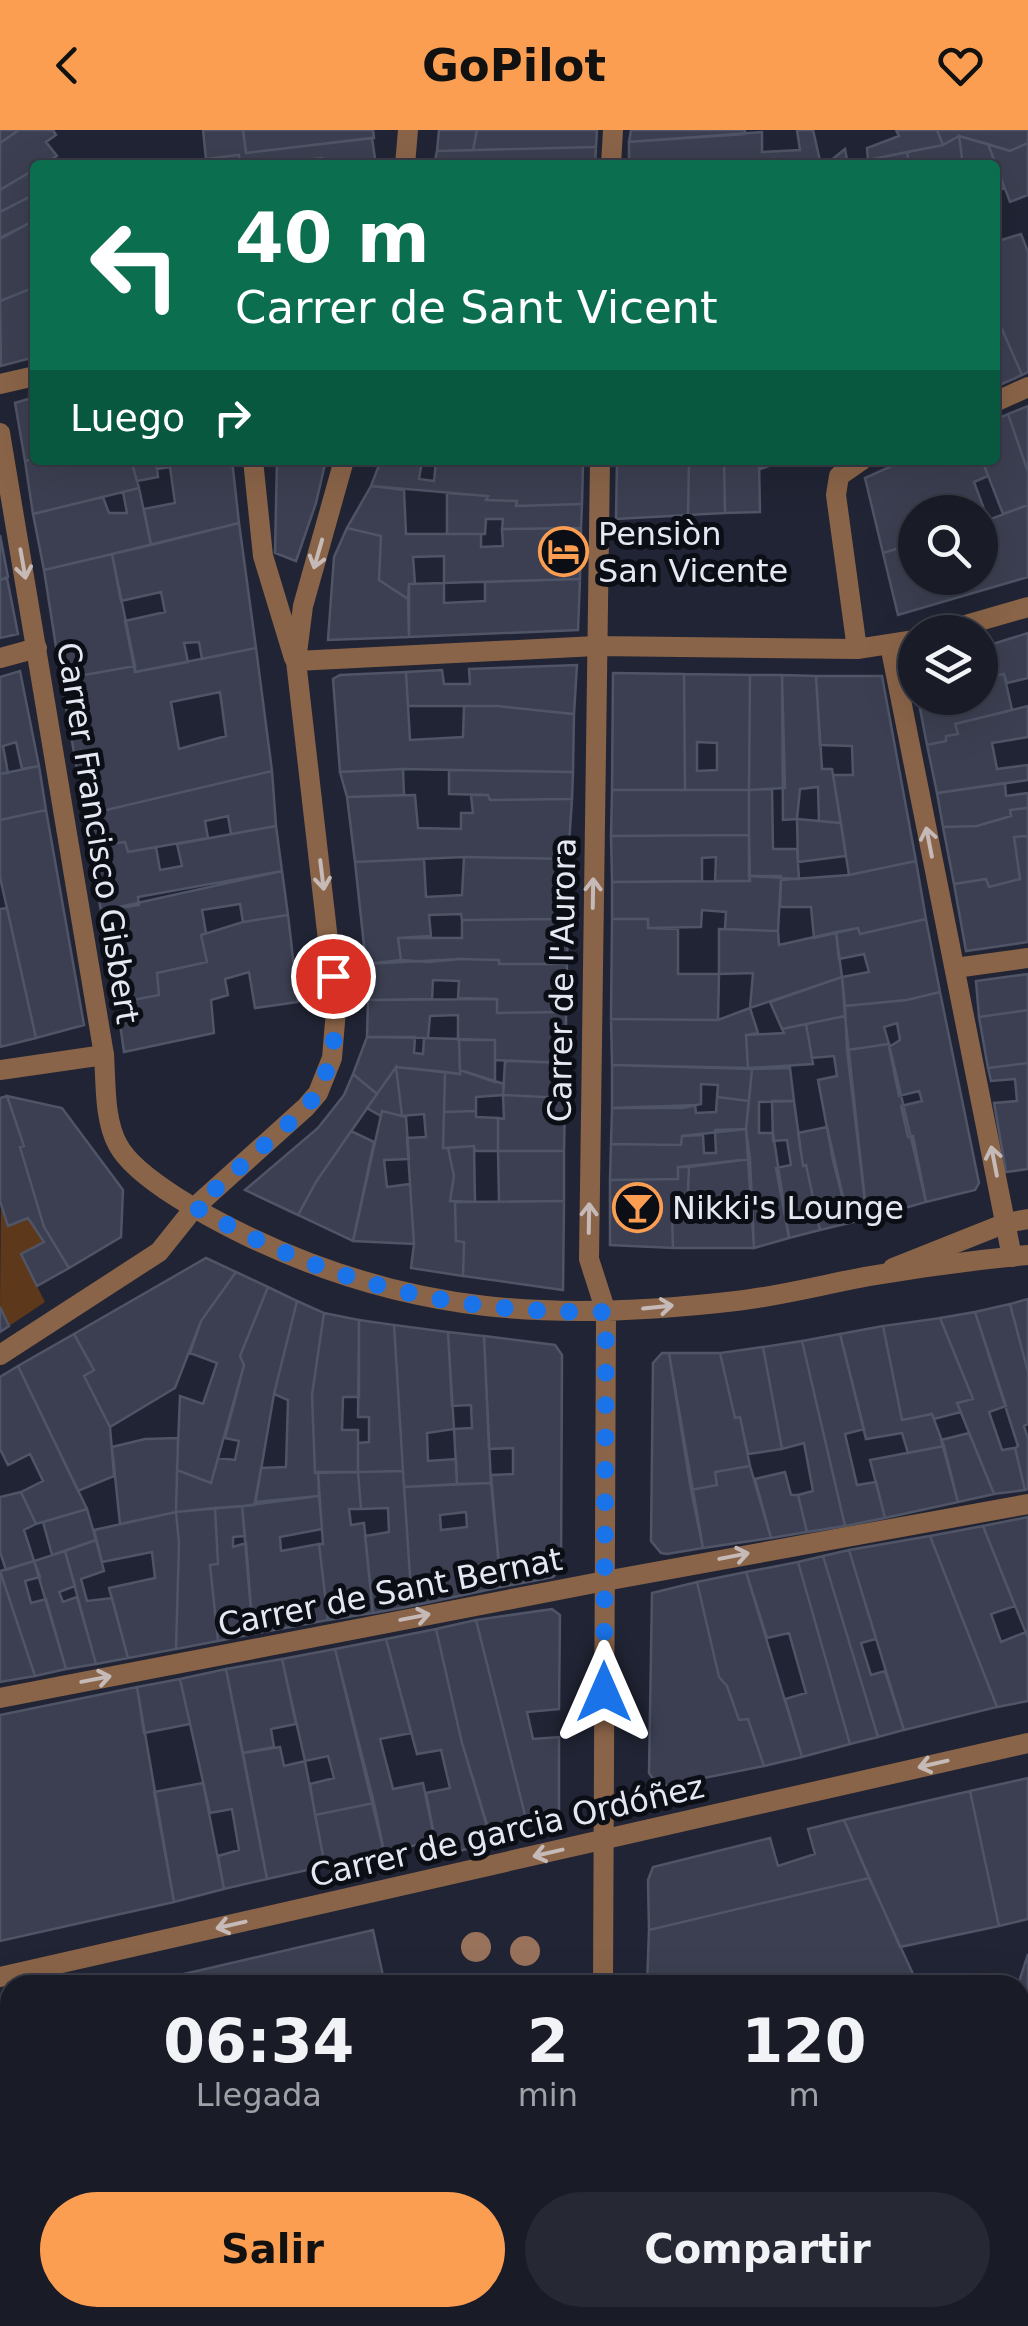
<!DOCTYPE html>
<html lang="es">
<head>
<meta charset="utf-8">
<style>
	body { margin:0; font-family:"DejaVu Sans",sans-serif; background:#262833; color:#f1f3f6; height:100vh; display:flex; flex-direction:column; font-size:38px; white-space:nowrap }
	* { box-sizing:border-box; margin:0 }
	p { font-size:32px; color:#9fa1a7 }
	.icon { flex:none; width:55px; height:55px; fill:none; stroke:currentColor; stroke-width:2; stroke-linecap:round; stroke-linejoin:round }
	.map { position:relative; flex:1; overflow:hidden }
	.drawer { position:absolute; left:0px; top:1845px; width:1030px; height:352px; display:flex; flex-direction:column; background:#191b27; border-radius:30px 30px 0 0; box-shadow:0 10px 40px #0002,0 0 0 2px #373944 }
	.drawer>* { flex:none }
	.guide { position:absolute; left:30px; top:30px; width:970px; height:305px; border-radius:10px; box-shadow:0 10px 40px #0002,0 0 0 2px #373944; background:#0b6e4f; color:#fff; overflow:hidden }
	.buttons { position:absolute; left:898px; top:365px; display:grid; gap:20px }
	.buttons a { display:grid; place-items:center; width:100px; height:100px; border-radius:50%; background:#191b27; box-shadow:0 10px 40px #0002,0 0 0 2px #373944; font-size:50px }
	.pin { position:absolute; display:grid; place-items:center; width:85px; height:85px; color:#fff; margin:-42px; border:5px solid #fff; border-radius:50%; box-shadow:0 2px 10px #0007 }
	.me { position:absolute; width:110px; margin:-55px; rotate:0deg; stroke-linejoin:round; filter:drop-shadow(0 0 8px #0008) }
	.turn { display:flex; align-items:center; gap:35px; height:210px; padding:0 40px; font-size:45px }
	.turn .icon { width:130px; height:130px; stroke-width:2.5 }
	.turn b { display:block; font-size:70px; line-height:85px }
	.then { display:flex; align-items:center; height:95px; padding:0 40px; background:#0003; gap:20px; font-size:38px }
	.eta { display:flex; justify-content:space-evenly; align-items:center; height:170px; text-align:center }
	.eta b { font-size:60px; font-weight:700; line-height:70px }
	.button { display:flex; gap:20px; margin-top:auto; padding:20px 40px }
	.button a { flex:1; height:115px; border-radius:60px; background:#fb9e52; color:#111; font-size:40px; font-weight:700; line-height:115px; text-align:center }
	.button a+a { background:#262833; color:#f1f3f6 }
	header { display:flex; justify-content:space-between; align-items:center; height:130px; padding:0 40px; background:#fb9e52; color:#111; font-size:45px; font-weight:700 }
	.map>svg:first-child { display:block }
</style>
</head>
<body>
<header><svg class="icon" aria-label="back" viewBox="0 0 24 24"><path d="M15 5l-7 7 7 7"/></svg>GoPilot<svg class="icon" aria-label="heart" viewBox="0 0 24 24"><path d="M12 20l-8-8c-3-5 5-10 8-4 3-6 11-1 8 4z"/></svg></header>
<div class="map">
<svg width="1028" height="2196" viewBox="0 0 1028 2196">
	<rect width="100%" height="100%" fill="#212434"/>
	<path fill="#5d381b" d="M1 1075 8 1095 28 1088 44 1112 21 1125 45 1172 9 1196 0 1177Z"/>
	<path fill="#3b3f51" stroke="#4f5466" stroke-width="2.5" fill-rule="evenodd" d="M0 0H19L0 13Z
		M19 0H53L56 5 46 12 57 26 42 35H35V39L0 60V13Z
		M203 0H243L246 23 372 8 376 35H323L322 28 302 30 303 35H240L239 25 206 29Z
		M243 0H373L374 8 246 23Z
		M439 0H477L473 20 437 21Z
		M477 0H597L596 17 473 20Z
		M631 0H745V4L629 12Z
		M797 0H813L821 35H629V12L762 2V22L800 20Z
		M896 0H937L943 15 868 30 867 18 899 6Z
		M937 0H1028V13L1010 21 959 6 943 15Z
		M959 6 963 35H909L907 22 943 15Z
		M959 6 988 14 1004 58 995 62V35H963Z
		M1028 13V65L1010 72 988 14 1010 21Z
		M596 17 595 35H434L437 21Z
		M845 19 848 35H825Z
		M907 22 909 35H868V30Z
		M239 25 240 35H206V29Z
		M206 29V35H155Z
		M35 39V64L0 82V60Z
		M35 64V90L0 109V82Z
		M35 90V157L0 171V108Z
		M1021 104 1028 122V242L1022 245 995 183V112Z
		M35 157V227L1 236 0 171Z
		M995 183 1022 245 995 257Z
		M35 267V328L25 331 15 273Z
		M1028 276V342L1008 284Z
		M1008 284 1028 342V375L1003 384 982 330H995V290Z
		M35 328 90 330V333L131 330 139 358 33 384 25 331Z
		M131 330H156L158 347 137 351Z
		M156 330H232L239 393 151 415 144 379 175 373 170 337 157 339Z
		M277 330H326L316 373 296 431 275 423Z
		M381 330 422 331 419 349 434 351 436 331 583 335 582 374 516 376 517 371 486 370 488 366 371 356Z
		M485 330H583V335L485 332Z
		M617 330H689L688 385 616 389Z
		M689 330H724L725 383 688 385Z
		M724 330H759L760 382 725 383Z
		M759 330H786L760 339Z
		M905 330H982L988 346 974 352 988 390 980 393V382H915V413L883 423 865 348Z
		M371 356 404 360 406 404H481V417L503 416 502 399 581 398 580 449 444 453V426L413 427 415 454H409L408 469 379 450 381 406 347 398Z
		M139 358 151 415 44 440 33 384 103 367 109 383H127L123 362Z
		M447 363 488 366 486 370 517 371 516 376 582 374 581 398 502 399 503 389H486L485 404H447Z
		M1028 375V447L898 485 883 423 915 413V448H980V393Z
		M239 393 256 518 202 529 199 512 184 513 188 532 135 542 125 491 165 482 161 462 121 471 112 424Z
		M347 398 381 406 379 450 408 469 409 507 328 510 334 427Z
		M0 405 8 447 0 450Z
		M112 424 135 536 61 549 44 440Z
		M7 448 18 504 0 508V450Z
		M580 449 578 500 409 507V454L444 453V473L485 471V452Z
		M1028 503V548L1007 553 1004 544 980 549V518Z
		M256 518 272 641 85 685 61 549 135 536V542ZM220 562 226 606 179 619 171 572Z
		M577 535 574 584 497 576H408L406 542 442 540 444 554H470L469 539Z
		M20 541 39 636 22 639 16 612 3 616 8 643 0 644V547Z
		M406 542 410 610 463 607 464 576H497L574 584 573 642 403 639 340 642 333 549 340 545Z
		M613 543 684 544 685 660H612Z
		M684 544 750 545 749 660H685ZM697 612 717 613V640L697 641Z
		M1004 544 1012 580 955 594 958 604 946 606V611L927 615 918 568H980V549Z
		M750 545H782L785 658 749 660Z
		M782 545 816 546 822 639H832L841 693 819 691 818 657 800 659 797 689 783 690Z
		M816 546H882L916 731 849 745 833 645H853L852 616 820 615Z
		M1028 576V607L992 613 997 639 1028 635V650L937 663 927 615 946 611V606L958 604 955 594Z
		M39 636 46 680 0 690V644Z
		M403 639 404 665 347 667 340 642Z
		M449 640 573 642 572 669 490 670 488 665 449 664Z
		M272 641 276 696 231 704 228 686 205 691 208 708 128 722 125 712 90 717 85 685Z
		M1005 653 1006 666 1028 663V678L1010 680 1011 686 977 696 943 697 937 663Z
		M772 659 773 719H797L799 749 749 746V660Z
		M612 660H749V705L611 706Z
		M415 665 418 698 461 699V683H473L471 665H488L490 670 572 669 568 729 464 727 355 732 347 667Z
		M1028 678V706L1014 707 1020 749 989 757 986 749 954 754 943 697 977 696 1011 686 1010 680Z
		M46 680 84 895 36 908 0 747V690Z
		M797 689 841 693 846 726 798 732Z
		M276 696 282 741 101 781 90 717 125 712 128 722 156 717 160 740 182 736 177 714Z
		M749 705 750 751H715L716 727 702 728V751L612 752 611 706Z
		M1028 706V812L966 821 954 754 986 749 989 757 1020 749 1014 707Z
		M464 727 568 729V789L462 790 461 784 429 785 431 806 398 808 401 830 366 834 355 732 424 729 426 767 462 765Z
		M916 731 926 789 860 804 858 798 814 808 811 777H780L781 750 849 745Z
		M282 741 288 785 243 792 240 774 202 780 206 803 201 805 207 832 157 843 159 865 117 873 101 781 139 775 138 767Z
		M749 746H781L778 801 725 799 726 782 702 780 701 797 648 798V789H612V752L750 751Z
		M7 778 36 908 0 917V779Z
		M288 785 298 872 255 878 249 842 225 849 228 865 211 870 214 903 124 922 117 873 159 865 157 843 207 832 201 805 243 792Z
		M568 789 567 834H499V830L460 829 429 832 401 830 398 808H462V790Z
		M612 789H648V798L678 799V844H719L718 890 611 889Z
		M926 789 940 862 907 870 845 876 842 847 869 842 864 824 839 829 836 802 858 798 860 804Z
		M719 799 778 801 779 815 836 802 842 847 750 878 753 843 719 844Z
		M460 829 499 830V834H567L566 882 497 883V869L458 868 459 851 433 850 432 869 368 870 366 834Z
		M1028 844V880L979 887 976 851Z
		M842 847 845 886 782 899 770 872Z
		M940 862 979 1053 975 1060 926 1072 913 1006 908 1007 901 976 922 971 919 961 899 966 889 917 900 910 897 893 884 897 889 914 847 920 845 876 907 870Z
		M497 869V883L566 882V933L495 930V910H458V885L430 886 428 908 367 907 368 870Z
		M750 878 758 903 746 905 748 938 612 935 611 889 718 890Z
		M1028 880V933L988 938 979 887Z
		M845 886 867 1089 849 1093 833 1030 818 950 837 946 834 926 812 928 806 894Z
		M806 894 813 934 748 938 746 905 784 903 782 899Z
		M367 907H415L414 923 423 924 424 908 459 909 460 944 396 937 377 964 353 944Z
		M459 909 495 910V952L460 940Z
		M889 914 926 1072 867 1089 847 920Z
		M505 931 566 933 565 968 503 965Z
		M1028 933V1039L1006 1042 994 973 1017 971 1015 949 991 951 988 938Z
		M612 935 752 939 749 971 717 967 718 955 701 954V974L683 978H612Z
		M396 937 445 942 443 1018H448L454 1046 450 1071 455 1072 456 1111 464 1112 463 1146 411 1138 414 1114 407 1008 426 1007 424 984 402 986Z
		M396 937 402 986 382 981 381 986 367 978Z
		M790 938 794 971 759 972V1003H773L789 1108 754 1118 746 999 752 939Z
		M460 940 504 954 503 965 476 967V981L444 982 445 942 460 944Z
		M353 944 377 964 316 1052 298 1085 245 1060 318 998 344 965Z
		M503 965 565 968 564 1021H498V988L504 989Z
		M7 966 24 1016 20 1017 44 1097 69 1138 37 1156 21 1124 44 1112 28 1088 8 1096 0 1071V968Z
		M7 966 62 978 123 1060 121 1107 69 1138 44 1097 20 1017 24 1016Z
		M717 967 749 971 746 999 682 1006 681 1015 611 1014 612 978 695 975 696 983 716 982Z
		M772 971H794L803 1036 806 1035 820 1100 789 1108 776 1038 791 1035 787 1010 773 1011Z
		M382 981 406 987 409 1029 384 1030 387 1057 410 1054 414 1114 353 1111Z
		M476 981V987L498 988V1021H475L474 1016 443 1018 444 982Z
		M827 997 849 1093 820 1100 806 1035 803 1036 798 1003Z
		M746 999 750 1029 678 1037V1049L610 1050 611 1014 681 1015 682 1006 703 1005 704 1023H716L715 1000Z
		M351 1001 374 1012 353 1111 298 1085 316 1052Z
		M474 1016 475 1072 450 1071 454 1046 448 1018Z
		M498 1021H564V1071L499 1072Z
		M750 1029 754 1118H673L672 1083 687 1082 689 1037Z
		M678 1037H689L687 1082 672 1083 673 1118 610 1115V1050L678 1049Z
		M564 1071 563 1160 463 1146 464 1112 456 1111 455 1072Z
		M206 1128 236 1142 201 1191 175 1258 110 1297 84 1246 94 1240 74 1204Z
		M236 1142 268 1157 240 1226 244 1235 211 1353 177 1340 180 1266 203 1274 217 1233 190 1223 201 1191Z
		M268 1157 297 1171 274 1264 255 1375 176 1382 177 1340 211 1353 218 1328 235 1330 239 1311 225 1308 244 1235 240 1226Z
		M1028 1169V1242L1010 1174Z
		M297 1171 324 1183 312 1265 315 1343 318 1342 319 1366 255 1372 261 1338 286 1337 288 1270 274 1264Z
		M1010 1174 1028 1242V1294L1024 1296 1028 1309V1359L1025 1360 1015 1318 1018 1316 975 1182Z
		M0 1177 9 1196 0 1202Z
		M975 1182 1006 1276 989 1282 1002 1320 1015 1318 1025 1360 994 1364 957 1273 973 1269 940 1188Z
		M324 1183 359 1190V1267H343L342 1300H358V1342L315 1343 312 1265Z
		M940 1188 973 1269 957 1273 961 1282 934 1289 932 1284 902 1290 883 1196Z
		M359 1190 394 1195 403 1341 358 1342V1313L369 1312V1287H358Z
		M394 1195 448 1202 454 1299 427 1303 428 1331 456 1329 457 1354 404 1357Z
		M883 1196 902 1290 932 1284 944 1316 908 1323 902 1303 866 1309 840 1204Z
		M448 1202 484 1206 491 1353 457 1354 454 1299 472 1298 471 1275 452 1276Z
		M74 1204 94 1240 84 1246 110 1297 114 1346 78 1361 18 1236Z
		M840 1204 864 1299 845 1304 857 1355 876 1352 885 1388 845 1396 802 1211Z
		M484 1206 555 1215 562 1225 561 1438 553 1447 501 1457 491 1345 513 1344V1318L489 1319Z
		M802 1211 845 1396 807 1402 798 1365 813 1361 804 1313 782 1319 763 1217Z
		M763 1217 782 1319 748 1324 740 1287 735 1288 720 1223Z
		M662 1223H669L703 1418 667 1424 661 1423 651 1411 653 1233Z
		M669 1223H720L735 1288 740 1287 750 1336 715 1342 717 1355 691 1360Z
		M18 1236 87 1379 36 1394 21 1362 43 1351 30 1324 8 1335 0 1319V1247Z
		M969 1303 994 1364 958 1372 941 1310Z
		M178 1308 176 1382 120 1394 112 1317 145 1309Z
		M944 1316 958 1372 885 1388 870 1330Z
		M750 1336 771 1408 703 1418 691 1360 717 1355 715 1342Z
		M403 1341 412 1476 373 1483 365 1406 389 1402 388 1378 361 1379 358 1342Z
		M318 1342H358L361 1379H349L351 1395 364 1393 373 1483 328 1490 319 1414H323Z
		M785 1342 791 1365H798L807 1402 771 1408 755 1349Z
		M491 1353 501 1457 412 1476 404 1357ZM466 1382 467 1397 441 1400 440 1385Z
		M21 1362 36 1394 24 1400 34 1431 6 1440 0 1422V1367Z
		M319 1366 322 1399 280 1407 281 1421 319 1414 328 1490 253 1504 242 1376Z
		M242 1376 245 1406 233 1407V1417L246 1413 253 1504 218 1511 210 1435 218 1434 215 1378Z
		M215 1378 218 1434 210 1435 218 1511 176 1519 179 1413 176 1382Z
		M87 1379 96 1410 52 1425 43 1392Z
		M176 1382 179 1413 176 1519 128 1528 109 1458 155 1448 152 1422 102 1432 94 1400Z
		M1028 1387V1508L983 1396Z
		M983 1396 1015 1476 991 1484 1001 1512 1026 1502 1028 1508V1571L997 1577 930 1406Z
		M930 1406 997 1577 904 1600 849 1420Z
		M96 1410 104 1441 81 1449 87 1471 112 1468 128 1528 96 1534 65 1421Z
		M849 1420 876 1509 861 1513 871 1545 885 1541 904 1600 878 1607 823 1426Z
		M65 1421 75 1456 59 1462 63 1472 77 1467 96 1534 66 1539 34 1431Z
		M823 1426 878 1607 850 1614 798 1432Z
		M34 1431 40 1447 25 1451 31 1473 46 1469 66 1539 35 1546 0 1441Z
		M798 1432 850 1614 802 1627 785 1569 806 1563 789 1503 767 1508 746 1442Z
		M0 1441 35 1546 0 1552Z
		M746 1442 802 1627 764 1636 748 1589 739 1590 727 1556 719 1547 697 1452Z
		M697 1452 719 1547 727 1556 739 1590 748 1589 764 1636 659 1657 649 1643 652 1463Z
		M552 1479 560 1485 559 1579 527 1582 533 1609 559 1607V1682L526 1689 476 1490Z
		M476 1490 526 1689 488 1698 462 1613 436 1499Z
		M436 1499 462 1613 492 1713 438 1726 426 1663 450 1658 441 1620 417 1624 386 1509Z
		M386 1509 411 1603 380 1609 393 1659 423 1653 435 1711 384 1722 335 1519Z
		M335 1519 374 1673 315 1685 310 1654 334 1648 328 1626 305 1631 282 1529Z
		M282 1529 296 1594 271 1599 274 1617 243 1623 226 1539Z
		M226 1539 267 1749 224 1759 218 1726 239 1720 232 1679 210 1683 180 1549Z
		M180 1549 190 1594 144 1603 137 1557Z
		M137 1557 174 1772 0 1811V1585Z
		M280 1617 284 1636 305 1631 325 1736 267 1749 243 1623Z
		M1028 1648V1789L999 1796 970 1661Z
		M203 1653 224 1759 174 1772 154 1662Z
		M970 1661 999 1796 900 1817 844 1690Z
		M374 1673 384 1722 325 1736 315 1685Z
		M844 1690 869 1748 649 1800 648 1750 653 1737 770 1708 778 1736 815 1724 808 1699Z
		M869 1748 918 1855H647L649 1800Z
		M373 1800 385 1855H173L172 1852 171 1847Z
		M1028 1824V1984L1020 1981 1018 1855Z
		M556 1846V1855H518Z
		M10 1883V1921H4L10 1924V1969L0 1988V1886Z
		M10 1969V1994L0 1989Z
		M1020 1981 1028 1984V2053L1020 2050Z
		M1020 2050 1028 2053V2196H1002L977 2188H1020Z
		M0 2127 10 2133V2188H118L129 2193 0 2196Z
		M0 2127 10 2133V2188H118L129 2193 0 2196Z
		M384 2188H558V2196H401Z
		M648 2188H713L709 2196H648Z
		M713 2188H851L846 2196H709Z
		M851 2188H918L914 2196H846Z
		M919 2188H962L957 2196H915Z"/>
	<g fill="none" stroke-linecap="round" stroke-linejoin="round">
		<path stroke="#8a6448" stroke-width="20" d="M611 35 613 0
			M995 272 1028 257
			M0 303 104 925 0 940
			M600 330 589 1129 606 1182
			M941 502 1028 477
			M890 515 1012 1127
			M857 519 836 365 839 346 862 330
			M0 528 37 518
			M296 531 596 516 857 519 915 510
			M955 838 1028 828
			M893 1138 1006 1093 1028 1089
			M0 1225 159 1122 195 1077
			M0 1568 605 1451 1028 1374"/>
		<path stroke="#8a6448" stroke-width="20" d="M405 35 408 0
			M0 254 35 246
			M253 330 263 426 294 528
			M104 925C106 953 104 990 118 1015 136 1049 212 1089 247 1106 411 1185 557 1192 736 1171 781 1166 825 1154 870 1146 922 1137 975 1130 1028 1125
			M195 1077 306 977 318 963 332 928 336 880 296 531 303 476 344 330
			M0 1847 1028 1613
			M603 1855 606 1182
			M604 2188V2196"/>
		<path stroke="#c3875a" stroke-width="20" d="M0 2049 10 2055
			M267 2188 283 2196"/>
	</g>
	<g fill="#99725b">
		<circle cx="476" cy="1817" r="15"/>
		<circle cx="525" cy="1821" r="15"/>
	</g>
	<defs><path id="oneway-shaft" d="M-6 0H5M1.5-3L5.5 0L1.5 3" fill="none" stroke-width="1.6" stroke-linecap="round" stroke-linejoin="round" transform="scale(2.5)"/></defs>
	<g stroke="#c5bab7">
		<use href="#oneway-shaft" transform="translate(318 424) rotate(106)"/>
		<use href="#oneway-shaft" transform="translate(23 434) rotate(80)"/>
		<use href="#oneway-shaft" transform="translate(929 712) rotate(-101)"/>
		<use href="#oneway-shaft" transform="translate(322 745) rotate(83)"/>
		<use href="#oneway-shaft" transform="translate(593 763) rotate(-89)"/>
		<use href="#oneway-shaft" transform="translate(994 1031) rotate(-101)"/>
		<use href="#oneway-shaft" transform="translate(589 1088) rotate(-89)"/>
		<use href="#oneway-shaft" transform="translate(658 1177) rotate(-6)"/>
		<use href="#oneway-shaft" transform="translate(734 1426) rotate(-11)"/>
		<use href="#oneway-shaft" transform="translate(415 1487) rotate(-11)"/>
		<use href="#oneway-shaft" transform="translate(96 1549) rotate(-11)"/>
		<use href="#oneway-shaft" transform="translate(933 1634) rotate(167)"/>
		<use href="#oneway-shaft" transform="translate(548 1723) rotate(167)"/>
		<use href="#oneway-shaft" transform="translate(231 1795) rotate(167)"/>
	</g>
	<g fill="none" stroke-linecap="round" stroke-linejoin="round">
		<path stroke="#1a73e8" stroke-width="18" stroke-dasharray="0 32.4" d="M333 846C338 894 337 938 306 978L195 1077C330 1155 451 1183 606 1182L604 1562"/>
	</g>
	<defs>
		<symbol id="hotel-ring" viewBox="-11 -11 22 22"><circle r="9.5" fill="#0c0e15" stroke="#fb9e52" stroke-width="1.5"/><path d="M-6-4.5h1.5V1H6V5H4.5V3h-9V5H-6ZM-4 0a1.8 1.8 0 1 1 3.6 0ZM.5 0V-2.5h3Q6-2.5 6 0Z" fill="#fb9e52"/></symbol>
		<symbol id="bar-ring" viewBox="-11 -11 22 22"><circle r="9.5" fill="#0c0e15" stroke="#fb9e52" stroke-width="1.5"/><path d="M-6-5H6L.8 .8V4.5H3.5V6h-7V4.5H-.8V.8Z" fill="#fb9e52"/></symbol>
	</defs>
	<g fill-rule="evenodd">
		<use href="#hotel-ring" x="536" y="394" width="55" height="55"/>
		<use href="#bar-ring" x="610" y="1050" width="55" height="55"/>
	</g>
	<g text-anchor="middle" stroke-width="10" stroke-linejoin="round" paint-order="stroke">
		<g font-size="32" fill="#e5e8f3" stroke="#0c0e15" text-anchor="start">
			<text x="598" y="415">Pensiòn<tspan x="598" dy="37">San Vicente</tspan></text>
			<text x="672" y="1089">Nikki's Lounge</text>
		</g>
		<g font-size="32" fill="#e5e8f3" stroke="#0c0e15">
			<text transform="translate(98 703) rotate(81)" y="11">Carrer Francisco Gisbert</text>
			<text transform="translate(562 850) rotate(-89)" y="11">Carrer de l'Aurora</text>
			<text transform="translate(390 1462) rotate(-11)" y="11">Carrer de Sant Bernat</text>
			<text transform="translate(507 1701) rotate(-13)" y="11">Carrer de garcia Ordóñez</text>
		</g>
	</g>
</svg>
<div class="buttons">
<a><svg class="icon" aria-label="search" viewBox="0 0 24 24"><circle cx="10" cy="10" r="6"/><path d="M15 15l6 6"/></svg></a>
<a><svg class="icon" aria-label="layers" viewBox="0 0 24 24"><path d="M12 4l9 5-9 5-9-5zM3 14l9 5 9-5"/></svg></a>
</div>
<div class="pin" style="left:333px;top:846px;background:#d93025"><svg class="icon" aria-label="arrive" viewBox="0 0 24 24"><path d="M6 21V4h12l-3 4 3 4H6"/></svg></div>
<svg class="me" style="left:604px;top:1562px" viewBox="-20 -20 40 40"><path d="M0-17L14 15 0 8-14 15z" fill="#1a73e8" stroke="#fff" stroke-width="4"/></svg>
<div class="guide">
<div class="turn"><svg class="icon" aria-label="left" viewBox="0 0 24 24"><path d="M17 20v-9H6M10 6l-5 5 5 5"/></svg><div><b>40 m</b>Carrer de Sant Vicent</div></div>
<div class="then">Luego<svg class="icon" aria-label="right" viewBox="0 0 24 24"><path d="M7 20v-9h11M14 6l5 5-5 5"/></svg></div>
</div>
<section class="drawer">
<div class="eta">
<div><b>06:34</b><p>Llegada</p></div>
<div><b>2</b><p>min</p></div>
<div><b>120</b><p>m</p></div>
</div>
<div class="button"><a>Salir</a><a>Compartir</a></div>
</section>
</div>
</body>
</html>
